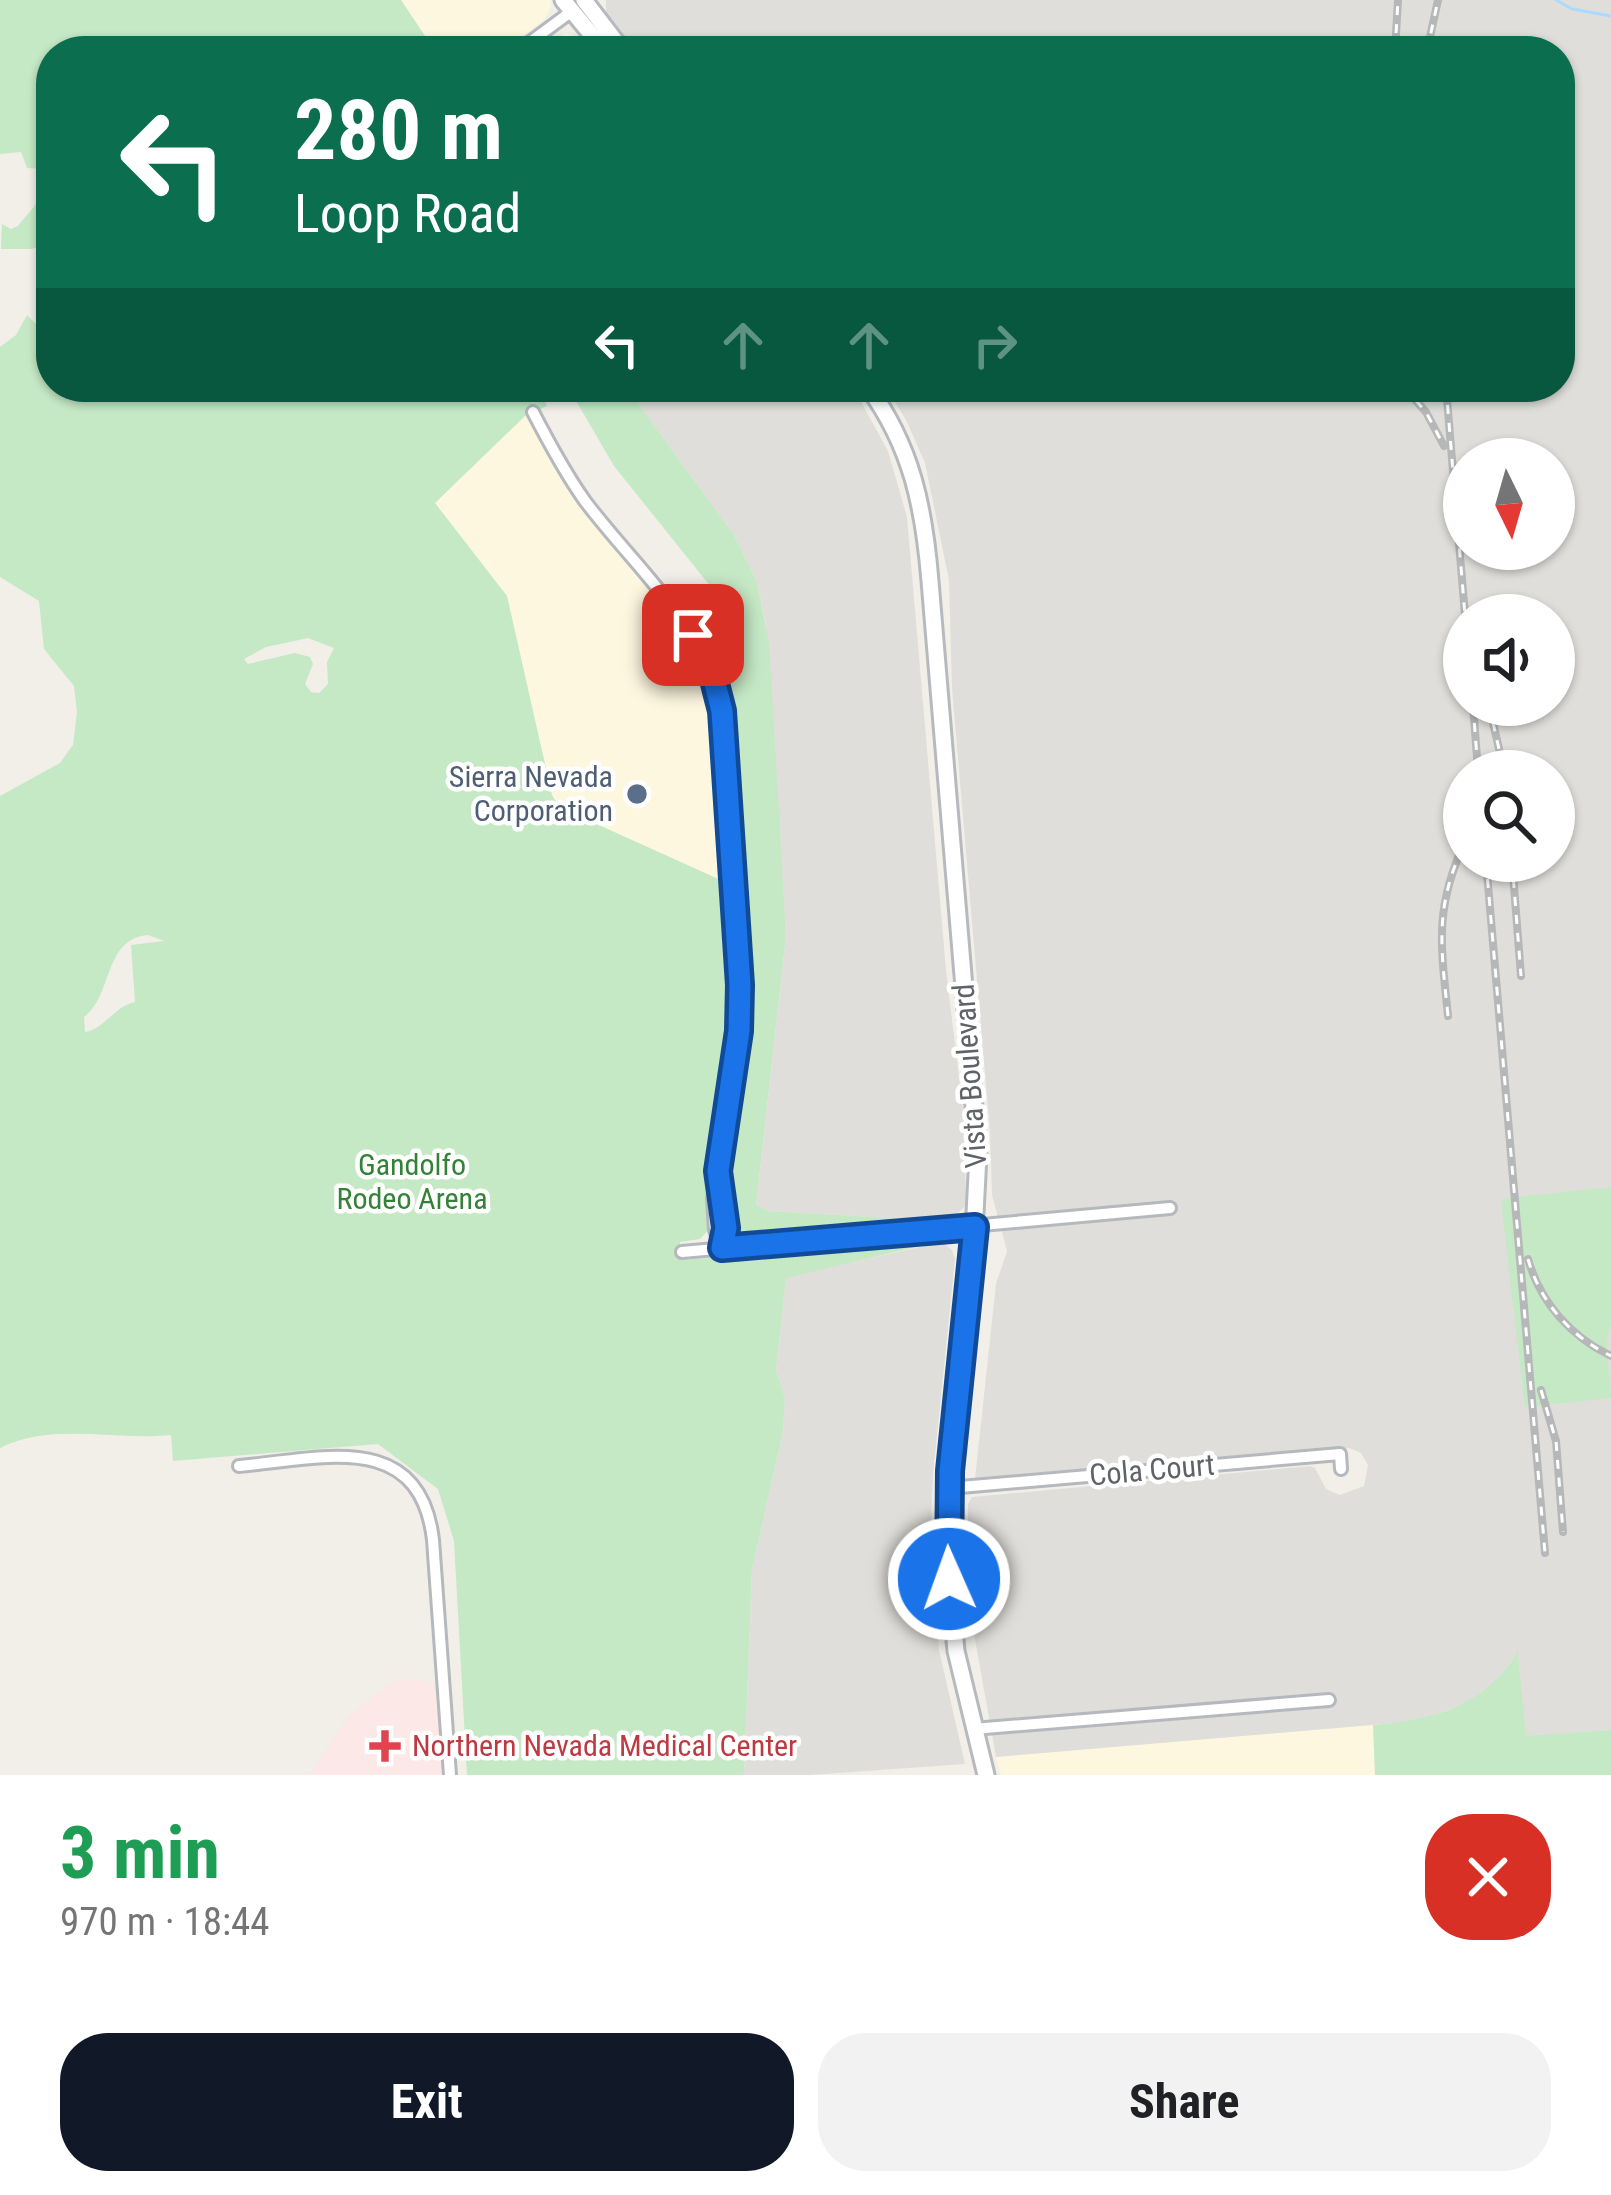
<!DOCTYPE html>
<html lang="en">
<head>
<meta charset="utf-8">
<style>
	body { margin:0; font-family:"Roboto Condensed",sans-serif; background:#f2f2f2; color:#202124; height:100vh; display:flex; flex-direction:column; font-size:45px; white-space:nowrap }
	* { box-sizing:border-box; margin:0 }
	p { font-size:39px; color:#757577 }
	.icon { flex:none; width:66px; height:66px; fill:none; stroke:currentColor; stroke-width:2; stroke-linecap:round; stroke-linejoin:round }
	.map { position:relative; height:1775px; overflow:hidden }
	.side { display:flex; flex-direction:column; background:#fff; flex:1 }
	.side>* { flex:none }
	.top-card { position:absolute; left:36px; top:36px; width:1539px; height:366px; border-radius:48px; box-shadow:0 3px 9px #0004; background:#0b6e4f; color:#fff; overflow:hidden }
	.needle { width:78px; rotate:175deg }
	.controls { position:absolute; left:1443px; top:438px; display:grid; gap:24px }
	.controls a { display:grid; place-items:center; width:132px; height:132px; border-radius:50%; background:#fff; box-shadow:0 3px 9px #0004; font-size:60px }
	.pin { position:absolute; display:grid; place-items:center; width:102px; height:102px; color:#fff; margin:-51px; border-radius:24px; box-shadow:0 6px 18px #0006 }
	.me { position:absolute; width:132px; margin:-66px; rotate:358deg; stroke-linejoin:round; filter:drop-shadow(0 0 9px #0008) }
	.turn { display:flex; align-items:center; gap:42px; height:252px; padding:0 60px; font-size:54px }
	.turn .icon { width:156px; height:156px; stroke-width:2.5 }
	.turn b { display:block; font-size:84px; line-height:102px }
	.lanes { display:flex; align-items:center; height:114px; padding:0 60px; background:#0003; justify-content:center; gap:60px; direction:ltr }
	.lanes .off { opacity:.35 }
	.round { display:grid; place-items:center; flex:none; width:126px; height:126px; border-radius:48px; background:#f2f2f2 }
	.headline { display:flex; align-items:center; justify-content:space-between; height:204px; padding:0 60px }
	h1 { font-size:72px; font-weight:700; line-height:90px; color:#1e9e55 }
	.cta { display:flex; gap:24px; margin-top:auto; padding:24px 60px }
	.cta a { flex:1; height:138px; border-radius:48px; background:#111827; color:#fff; font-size:48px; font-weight:700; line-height:138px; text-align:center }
	.cta a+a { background:#f2f2f2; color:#202124 }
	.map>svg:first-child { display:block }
</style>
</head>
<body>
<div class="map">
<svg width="1611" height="1775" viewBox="0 0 1611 1775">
	<rect width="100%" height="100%" fill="#f1efe8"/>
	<path fill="#fef7e0" d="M401 0H550L551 6 545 19 503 51H435Z
		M566 33 578 38 591 51H533Z
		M525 415 571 494 683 634 700 666 713 711 725 882 566 812 552 796 507 596 435 503Z
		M1373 1725 1375 1775H1001L996 1757Z"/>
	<path fill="#e0deda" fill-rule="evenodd" d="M606 0H1611V1730L1526 1737 1518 1654 1494 1683 1466 1703 1418 1721 996 1757 968 1600V1504L972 1497 1310 1466 1315 1468 1326 1489 1340 1495 1364 1486 1368 1465 1361 1453 1349 1448 975 1479 996 1284 1007 1251 992 1195 990 1132 952 688 949 580 925 463 906 420 886 387H1560V51H632L606 17ZM1464 459H1554V549H1464ZM1464 615H1554V705H1464ZM1464 771H1554V861H1464Z
		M626 387H853L888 451 907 517 946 970 963 1110 966 1196 965 1206 955 1216 925 1220 768 1211 756 1206 786 936 766 625 757 582 734 535Z
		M942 1242 952 1250 955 1259 933 1474 930 1550 939 1650 965 1764 810 1775H744L752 1569 783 1431 785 1398 776 1370 786 1277Z"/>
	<path fill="#fce8e6" d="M397 1678 437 1683 445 1775H309L347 1717Z"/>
	<path fill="#c5e8c5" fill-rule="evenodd" d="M0 0H401L435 51H51V241L32 249H1L2 224 11 229 18 226C30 210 51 194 42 169L27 168 21 152 0 154Z
		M27 315 51 339V387H538L547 406 525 416 435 503 507 596 552 795 559 807 725 882 732 1014 711 1163V1227L700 1239 680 1242 681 1260 937 1242 786 1278 776 1370 785 1398 783 1431 752 1569 744 1775H467L454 1541 438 1489 378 1444 173 1461 171 1435C115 1441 51 1422 0 1448V796L60 763 73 745 77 712 74 686 44 649 39 601 0 577V347L16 335ZM308 638 334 648 327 662 328 684 319 693 311 692 305 684 313 664 310 657 295 653 248 664 244 659 266 647ZM148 935 164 941 131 945 135 1002C114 1006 105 1029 85 1032L84 1017C113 996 103 939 148 935Z
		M568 387H626L734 535 757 582 769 642 786 936 756 1205 768 1211 925 1220 749 1237C743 1234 737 1233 733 1227 715 1197 748 1032 749 986L730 709 713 655C731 638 727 618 719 597L614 466Z
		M1611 1187V1324C1602 1348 1611 1373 1611 1398L1525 1407 1501 1201 1504 1198Z
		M1518 1652 1526 1736 1611 1730V1775H1375L1373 1725C1434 1720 1484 1706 1518 1652Z"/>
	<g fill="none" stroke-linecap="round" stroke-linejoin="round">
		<path stroke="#aadaff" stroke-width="3" d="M1556 0 1572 9 1611 16"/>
		<defs>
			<path id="minor" d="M518 51 572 11
				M533 412C549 443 565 473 585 501 633 565 700 621 721 700L741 1000 713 1199 715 1230 721 1248
				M718 1180C728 1199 730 1229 721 1248
				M682 1252 1170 1208
				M239 1466C320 1459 420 1428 433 1540L450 1775
				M949 1488 1340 1454 1341 1469
				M973 1729 1329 1700"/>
			<path id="secondary" d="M563 0 605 51
				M584 0 623 51
				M868 387C912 447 924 508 930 581L978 1155 973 1252 950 1471 947 1554 956 1651 986 1775"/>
		</defs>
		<use href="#minor" stroke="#b5b8bc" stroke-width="16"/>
		<use href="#secondary" stroke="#b6babf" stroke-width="21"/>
		<use href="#minor" stroke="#fff" stroke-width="10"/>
		<use href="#secondary" stroke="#fff" stroke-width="15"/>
		<defs>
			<path id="rail" d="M1395 51 1398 0
				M1427 51 1438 0
				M1404 387 1426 412 1444 446
				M1446 387 1465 615
				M1473 705 1478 771
				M1489 705 1504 771
				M1486 861 1545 1553
				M1512 861 1521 976
				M1448 1016C1441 947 1434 909 1464 844
				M1528 1259C1540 1302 1571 1337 1611 1356
				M1541 1390 1556 1441 1563 1532"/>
		</defs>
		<use href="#rail" stroke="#b6b7b8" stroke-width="8"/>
		<use href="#rail" stroke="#fff" stroke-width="3" stroke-dasharray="9" stroke-linecap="butt"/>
	</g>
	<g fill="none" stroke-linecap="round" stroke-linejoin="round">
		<defs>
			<path id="route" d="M693 635 711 668 722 711 740 985 739 1031 718 1171 726 1228 722 1248 975 1227 950 1471 949 1579"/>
		</defs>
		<use href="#route" stroke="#114b97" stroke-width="30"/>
		<use href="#route" stroke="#1a73e8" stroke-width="21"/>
	</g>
	<circle fill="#5c6f8a" stroke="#fff" stroke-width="4.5" cx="637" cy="794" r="12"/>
	<path fill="#e0444e" stroke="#fff" stroke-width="4.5" d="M379 1728h12v12h12v12h-12v12h-12v-12h-12v-12h12z"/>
	<g text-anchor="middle" stroke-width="9" stroke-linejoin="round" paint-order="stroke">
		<g font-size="30" fill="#4e5e75" stroke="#fff" text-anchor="end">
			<text x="613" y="787">Sierra Nevada<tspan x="613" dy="34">Corporation</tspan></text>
		</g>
		<g font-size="30" fill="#5f6368" stroke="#fff">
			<text transform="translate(970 1076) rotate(-94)" y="10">Vista Boulevard</text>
			<text transform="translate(1152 1470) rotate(-5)" y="10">Cola Court</text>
		</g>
		<g font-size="30" fill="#348238" stroke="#fff">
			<text x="412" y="1175">Gandolfo<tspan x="412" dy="34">Rodeo Arena</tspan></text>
		</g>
		<g font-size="30" fill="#be3a42" stroke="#fff" text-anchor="start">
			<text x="412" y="1756">Northern Nevada Medical Center</text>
		</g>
	</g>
</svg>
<div class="controls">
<a><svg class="needle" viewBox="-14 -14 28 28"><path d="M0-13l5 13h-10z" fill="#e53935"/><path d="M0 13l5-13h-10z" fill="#757577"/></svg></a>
<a><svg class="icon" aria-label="sound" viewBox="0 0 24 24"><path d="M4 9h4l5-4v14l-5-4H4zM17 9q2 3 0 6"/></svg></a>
<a><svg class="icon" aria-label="search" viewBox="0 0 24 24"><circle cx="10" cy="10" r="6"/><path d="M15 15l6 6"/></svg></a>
</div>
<div class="pin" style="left:693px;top:635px;background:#d93025"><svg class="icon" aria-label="arrive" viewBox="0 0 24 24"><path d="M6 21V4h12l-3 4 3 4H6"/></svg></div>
<svg class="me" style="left:949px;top:1579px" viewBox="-20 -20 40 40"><circle r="17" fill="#1a73e8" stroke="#fff" stroke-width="3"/><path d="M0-11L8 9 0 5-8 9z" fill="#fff"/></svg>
<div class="top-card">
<div class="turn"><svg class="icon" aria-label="left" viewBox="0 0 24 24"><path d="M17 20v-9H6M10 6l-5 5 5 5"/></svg><div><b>280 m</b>Loop Road</div></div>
<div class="lanes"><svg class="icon" aria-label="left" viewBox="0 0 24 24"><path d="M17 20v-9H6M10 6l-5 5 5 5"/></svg><svg class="icon off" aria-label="ahead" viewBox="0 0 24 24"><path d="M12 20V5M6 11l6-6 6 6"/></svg><svg class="icon off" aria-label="ahead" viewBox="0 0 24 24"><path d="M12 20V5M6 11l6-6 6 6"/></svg><svg class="icon off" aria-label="right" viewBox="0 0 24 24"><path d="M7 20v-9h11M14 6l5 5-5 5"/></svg></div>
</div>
</div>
<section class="side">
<div class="headline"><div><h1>3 min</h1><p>970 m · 18:44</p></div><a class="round" style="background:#d93025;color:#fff"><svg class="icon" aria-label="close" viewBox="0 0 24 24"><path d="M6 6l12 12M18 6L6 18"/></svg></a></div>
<div class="cta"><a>Exit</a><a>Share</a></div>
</section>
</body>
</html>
